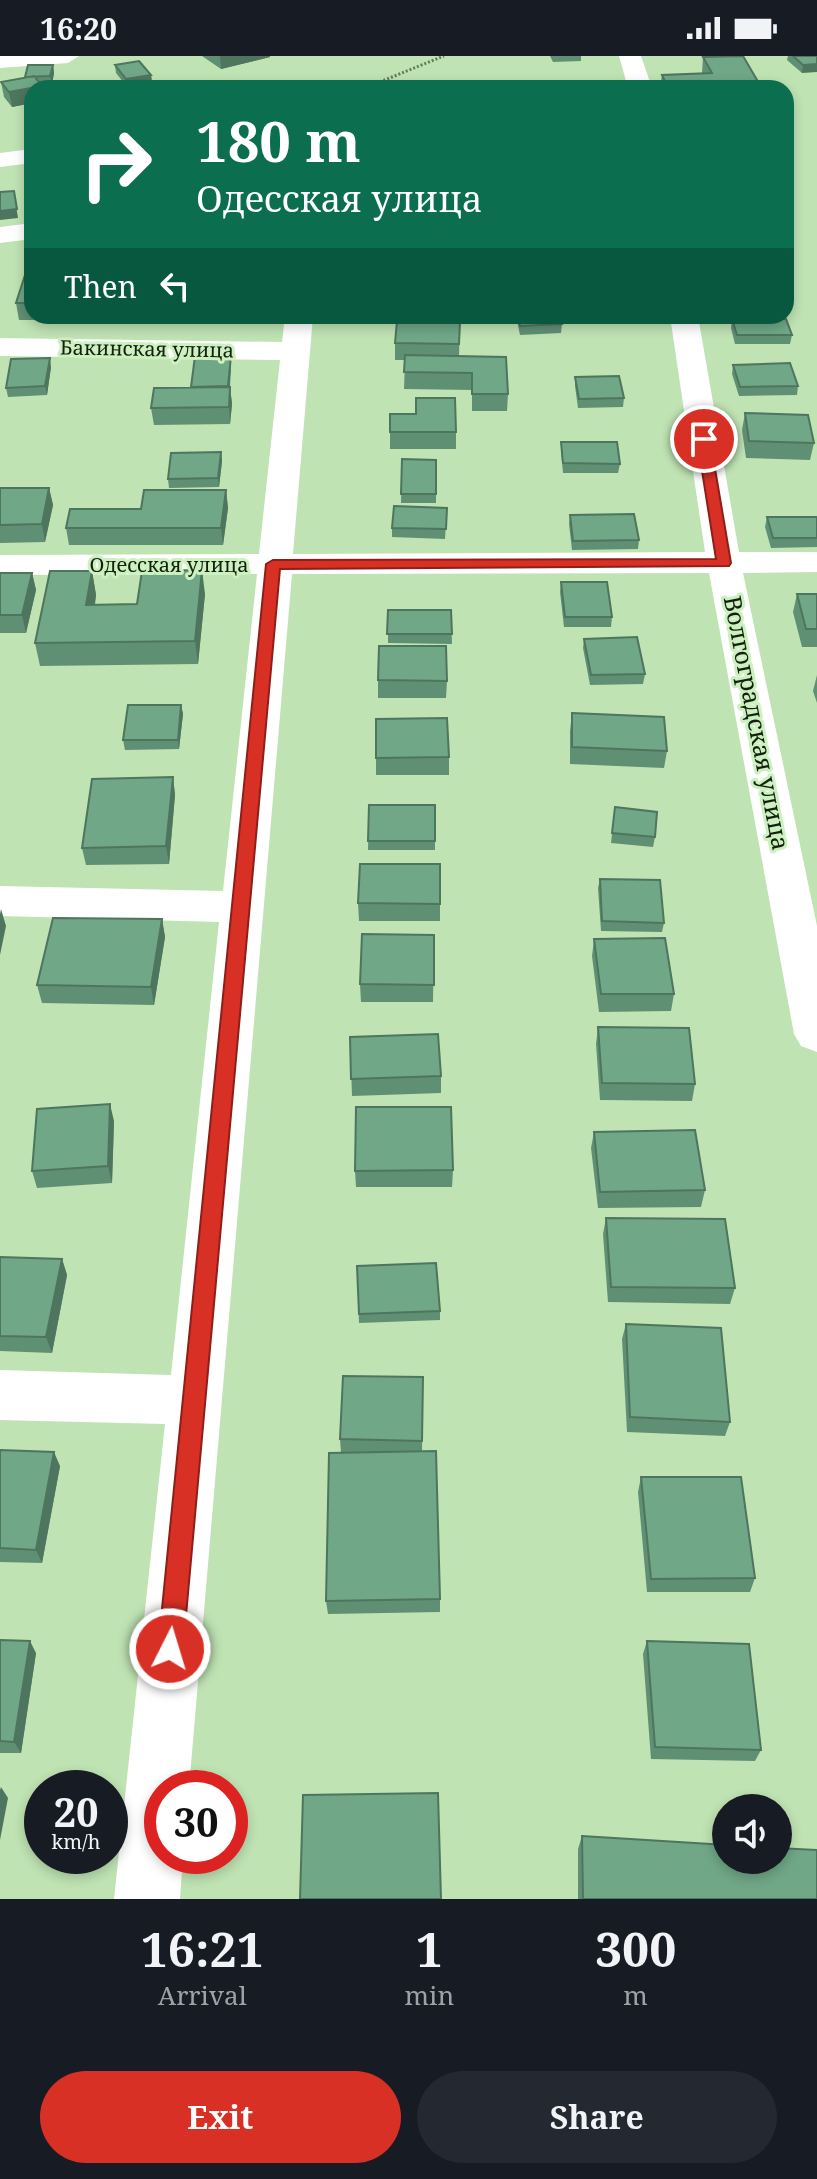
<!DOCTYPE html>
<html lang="en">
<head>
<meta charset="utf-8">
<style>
	body { margin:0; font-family:"Noto Serif",serif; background:#242831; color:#f1f3f6; height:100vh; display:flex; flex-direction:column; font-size:30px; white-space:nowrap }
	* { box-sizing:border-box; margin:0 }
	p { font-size:26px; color:#9ea1a6 }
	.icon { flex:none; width:44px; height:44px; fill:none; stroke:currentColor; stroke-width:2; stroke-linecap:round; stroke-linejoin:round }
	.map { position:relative; height:1843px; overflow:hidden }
	.panel { display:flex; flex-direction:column; background:#171b24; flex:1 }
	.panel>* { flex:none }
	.banner { position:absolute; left:24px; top:24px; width:770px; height:244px; border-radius:24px; box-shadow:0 4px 12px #0003; background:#0b6e4f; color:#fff; overflow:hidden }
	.fabs { position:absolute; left:712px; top:1738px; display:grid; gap:16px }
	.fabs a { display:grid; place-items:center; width:80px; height:80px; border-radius:50%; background:#171b24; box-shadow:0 4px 12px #0003; font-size:40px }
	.speed { position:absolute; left:24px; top:1714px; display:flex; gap:16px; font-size:40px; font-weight:700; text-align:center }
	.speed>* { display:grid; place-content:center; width:104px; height:104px; border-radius:50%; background:#171b24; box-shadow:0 4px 12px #0003; line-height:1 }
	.speed small { font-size:20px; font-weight:400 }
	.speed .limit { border:12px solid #d22; background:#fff; color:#111 }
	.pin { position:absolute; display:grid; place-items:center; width:68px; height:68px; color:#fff; margin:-34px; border:4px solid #fff; border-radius:50%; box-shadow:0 2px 8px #0007 }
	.me { position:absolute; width:88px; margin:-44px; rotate:5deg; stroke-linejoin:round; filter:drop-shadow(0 0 6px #0008) }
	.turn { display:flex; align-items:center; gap:28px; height:168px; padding:0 40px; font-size:36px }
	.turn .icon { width:104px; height:104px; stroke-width:2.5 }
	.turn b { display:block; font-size:56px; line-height:68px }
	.then { display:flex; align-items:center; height:76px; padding:0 40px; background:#0003; gap:16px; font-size:30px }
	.eta { display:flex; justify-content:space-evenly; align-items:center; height:136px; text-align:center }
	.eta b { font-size:48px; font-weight:700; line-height:56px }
	.primary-button { display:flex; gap:16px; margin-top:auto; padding:16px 40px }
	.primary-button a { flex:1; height:92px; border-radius:48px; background:#d93025; color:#fff; font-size:32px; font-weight:700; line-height:92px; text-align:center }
	.primary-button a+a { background:#242831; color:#f1f3f6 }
	.status { display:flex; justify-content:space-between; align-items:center; height:56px; padding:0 40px; background:#171b24; direction:ltr }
	.status svg { height:22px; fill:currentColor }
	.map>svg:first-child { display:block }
</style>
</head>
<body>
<div class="status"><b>16:20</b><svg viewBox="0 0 49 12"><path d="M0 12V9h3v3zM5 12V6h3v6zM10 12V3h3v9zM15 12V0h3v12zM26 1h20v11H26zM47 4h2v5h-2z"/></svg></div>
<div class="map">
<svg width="817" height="1843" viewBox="0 0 817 1843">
	<rect width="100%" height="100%" fill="#bfe3b3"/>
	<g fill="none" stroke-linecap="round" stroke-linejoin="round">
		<path stroke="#647b5b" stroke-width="3" stroke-dasharray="2 2" stroke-linecap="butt" d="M365 32 444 0"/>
		<path fill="#fff" fill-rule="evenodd" d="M0 0H79L68 7 0 12Z
			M619 0H641L652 32H628Z
			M32 93V107L0 111V97Z
			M32 167V183L0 187V171Z
			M285 260H313L293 498 705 496 670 260H698L739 496H817V516L743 517 817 870V996L801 990 794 978 709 517 292 518 189 1732H162V1800H183L180 1843H114L165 1368 0 1364V1314L171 1319 219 866 0 860V830L223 835 257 518 0 519V499L259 498 280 304 0 300V282L282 286Z"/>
	</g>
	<path fill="#609074" d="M202 0H270V1L221 13Z
		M550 0H581V5L553 6Z
		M788 0H817L802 17 787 4Z
		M703 1 760 29 759 32H660L662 19 702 17Z
		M53 9 54 17 52 28 40 29 42 32H32V47L12 51 4 41 1 26 25 22Z
		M115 9 151 19 152 27 127 31 116 17Z
		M32 219V260H74L72 264H19L16 247Z
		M90 260H127L126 265 91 264Z
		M203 260H240L239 264 203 262Z
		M404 260H457V266H460L459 300 508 338 507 355H472V334L404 333 405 304H395V287L404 265Z
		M516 260H560L562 268 561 277 520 279Z
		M732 263 792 279 790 288H735L731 272Z
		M231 309 230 331 232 348 230 368 154 369 151 352Z
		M733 309 798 330 797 339 739 340 732 318Z
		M51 311 47 339 8 341 6 332Z
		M575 321 624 342 623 351 578 352 575 330Z
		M745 357 814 387 810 404 746 402 742 374Z
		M390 358H416L456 376V393H390Z
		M561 386 620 408 618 417H563L561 395Z
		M221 396 222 405 219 431 169 432 168 423Z
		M402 403 436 404V447H401Z
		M0 432H49L53 449 45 486 0 487Z
		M226 434 228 452 223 489H69L66 472Z
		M447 452 445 483 392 481V472Z
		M570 459 639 484 638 493 572 494 569 468Z
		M767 461H817V491L771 492 765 471Z
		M92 515 96 539 95 549 137 548 205 538 198 608 40 610 35 587Z
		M0 517H32L36 534 26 577H0Z
		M561 526 612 561 611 571H564L560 536Z
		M797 538H817V591H802L793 556Z
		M388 554H451L452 588 388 587Z
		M584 583 645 618 643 628 590 629 583 592Z
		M817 619V647L813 635Z
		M378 624 447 625 446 642H378Z
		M181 649 183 658 179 693 125 694 123 684Z
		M572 657 667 695 664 712 570 708V675Z
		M376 663 449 701V719H376Z
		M173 721 175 739 169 808 86 809 82 792Z
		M369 749H435V794H368Z
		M615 751 655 781 653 791 611 787Z
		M440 808V865H359L358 847Z
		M600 823 664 867 662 876 601 875 598 832Z
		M162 863 165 881 154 949 42 947 37 929Z
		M434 879 433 946H361L360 928Z
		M594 883 674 938 671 955 599 956 592 900Z
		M598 971 695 1028 692 1045 600 1044 596 988Z
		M350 981 441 1020V1037L352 1040Z
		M114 1065 112 1127 37 1132 32 1115Z
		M594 1076 705 1134 701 1151 598 1152 591 1092Z
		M453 1114 452 1131H356L355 1115Z
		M606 1162 735 1232 730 1248 608 1246 603 1178Z
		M0 1201 62 1203 67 1219 52 1297 0 1295Z
		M357 1210 440 1255V1264L359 1267Z
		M626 1268 730 1366 725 1380 627 1376 622 1283Z
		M423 1321 422 1396 440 1543V1556L328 1558 326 1545 341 1397 340 1383Z
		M0 1394 60 1410 42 1507 0 1506Z
		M641 1421 755 1522 750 1536H647L638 1436Z
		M0 1584 36 1597 21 1697H0Z
		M647 1585 761 1694 755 1705 651 1703 643 1598Z
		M582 1780 817 1843H578V1793Z"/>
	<path fill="#4e755e" d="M220 0H270V1L221 13Z
		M817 8V16L802 17 803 9Z
		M53 9 54 17 52 28 50 20Z
		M151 19 152 27 127 31 126 23Z
		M42 30V32H32V47L12 51 9 36Z
		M15 143 18 162 0 164V155Z
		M231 300V309L229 339 228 330Z
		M50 302 51 311 47 339 45 330Z
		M230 331 232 348 230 368 229 351Z
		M221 396 222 405 219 431 218 422Z
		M49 432 53 449 45 486 42 468Z
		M226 434 228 452 223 489 221 472Z
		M202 514 205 538 198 608 195 585Z
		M92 515 96 539 91 572 86 549Z
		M32 517 36 534 26 577 22 559Z
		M181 649 183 658 179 693 178 684Z
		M173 721 175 739 169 808 166 790Z
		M1 853 6 870 0 899V858Z
		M162 863 165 881 154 949 151 931Z
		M110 1048 114 1065 112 1127 108 1110Z
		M62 1203 67 1219 52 1297 46 1281Z
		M54 1396 60 1410 42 1507 36 1494Z
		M30 1585 36 1597 21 1697 14 1686Z
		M1 1731 8 1742 0 1784V1734Z"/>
	<path fill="#70a787" stroke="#4e755e" stroke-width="2" d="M743 0 760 29 668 32 662 19 712 17 703 1Z
		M793 0H817V8L803 9Z
		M139 5 151 19 126 23 115 9Z
		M28 9H53L50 20 25 21Z
		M34 20 42 30 9 36 1 26Z
		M14 135 17 153 0 155V136Z
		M25 219H32V247H16Z
		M518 260H560L562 268 520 270Z
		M732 263H786L792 279H737Z
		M397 265 460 266 459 288 395 287Z
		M405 299 506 301 508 338H472V317L404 316Z
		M195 300H231L228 330 191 331Z
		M50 302 45 330 6 332 11 303Z
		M790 307 798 330 740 331 733 309Z
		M619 320 624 342 579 343 575 321Z
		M230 331 229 351 151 352 154 332Z
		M416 342H455L456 376H390V358H416Z
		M745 357 808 359 814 387 749 385Z
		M561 386H617L620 408 563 407Z
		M221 396 218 422 168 423 171 397Z
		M402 403 436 404V438H401Z
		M0 432H49L42 468 0 469Z
		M144 434H226L221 472H66L70 453H141Z
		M394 450 447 452 446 473 392 472Z
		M634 458 639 484 573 485 570 459Z
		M767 461H817V482H773Z
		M202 514 195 585 35 587 50 515H92L86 549 137 548 142 515Z
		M0 517H32L22 559H0Z
		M561 526H607L612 561H565Z
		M797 538H817V573H806Z
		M388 554H451L452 578H387Z
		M637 581 645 618 591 619 584 583Z
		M379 590H446L447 625 378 624Z
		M128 649H181L178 684H123Z
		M572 657 664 661 667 695 572 691Z
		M447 662 449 701 376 702V663Z
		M173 721 166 790 82 792 92 723Z
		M369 749H435V785H368Z
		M615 751 657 756 655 781 612 777Z
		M360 808H440V848L358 847Z
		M600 823 660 824 664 867 602 865Z
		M53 862 162 863 151 931 37 929Z
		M362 878 434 879V929L360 928Z
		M665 882 674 938H601L594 883Z
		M598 971 689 972 695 1028 602 1027Z
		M438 978 441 1020 351 1023 350 981Z
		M110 1048 108 1110 32 1115 37 1053Z
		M356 1051H451L453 1114 355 1115Z
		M695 1074 705 1134 600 1136 594 1076Z
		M606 1162 725 1163 735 1232 611 1231Z
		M0 1201 62 1203 46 1281 0 1280Z
		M436 1207 440 1255 359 1258 357 1210Z
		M626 1268 721 1272 730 1366 630 1361Z
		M343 1320 423 1321 422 1385 340 1383Z
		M0 1394 54 1396 36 1494 0 1492Z
		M436 1395 440 1543 326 1545 329 1397Z
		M641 1421H741L755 1522 651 1523Z
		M0 1584 30 1585 14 1686 0 1685Z
		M647 1585 749 1588 761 1694 655 1691Z
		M438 1737 441 1843H300L303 1739Z
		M582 1780 726 1789V1804H778V1792L817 1794V1843H583Z"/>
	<path fill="#d93025" stroke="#8d1f18" stroke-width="2" d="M704 379 710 383 731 507 729 510 280 513 183 1593 179 1602 170 1606 162 1602 158 1593 266 508 273 504 716 503 697 383Z"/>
	<g text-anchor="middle" stroke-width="6" stroke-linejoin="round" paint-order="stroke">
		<g font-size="20" fill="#13200e" stroke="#ccf0c0">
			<text transform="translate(147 293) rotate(1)" y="7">Бакинская улица</text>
			<text x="169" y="516">Одесская улица</text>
		</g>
		<g font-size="24" fill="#13200e" stroke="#ccf0c0">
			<text transform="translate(756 667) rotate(79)" y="8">Волгоградская улица</text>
		</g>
	</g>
</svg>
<div class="fabs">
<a><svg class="icon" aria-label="sound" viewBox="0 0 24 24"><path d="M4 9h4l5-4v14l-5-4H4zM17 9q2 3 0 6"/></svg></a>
</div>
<div class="speed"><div>20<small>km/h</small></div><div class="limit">30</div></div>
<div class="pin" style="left:704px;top:383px;background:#d93025"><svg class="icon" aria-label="arrive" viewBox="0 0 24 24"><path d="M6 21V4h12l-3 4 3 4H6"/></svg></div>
<svg class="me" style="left:170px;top:1593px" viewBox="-20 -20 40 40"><circle r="17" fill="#d93025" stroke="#fff" stroke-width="3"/><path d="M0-11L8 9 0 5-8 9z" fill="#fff"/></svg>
<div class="banner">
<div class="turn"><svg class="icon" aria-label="right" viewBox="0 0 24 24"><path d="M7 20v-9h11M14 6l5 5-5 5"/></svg><div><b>180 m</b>Одесская улица</div></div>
<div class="then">Then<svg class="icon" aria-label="left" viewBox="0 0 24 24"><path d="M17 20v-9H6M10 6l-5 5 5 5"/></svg></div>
</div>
</div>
<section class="panel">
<div class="eta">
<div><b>16:21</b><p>Arrival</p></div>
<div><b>1</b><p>min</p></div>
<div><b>300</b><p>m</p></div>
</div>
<div class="primary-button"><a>Exit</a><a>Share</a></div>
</section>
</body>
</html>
